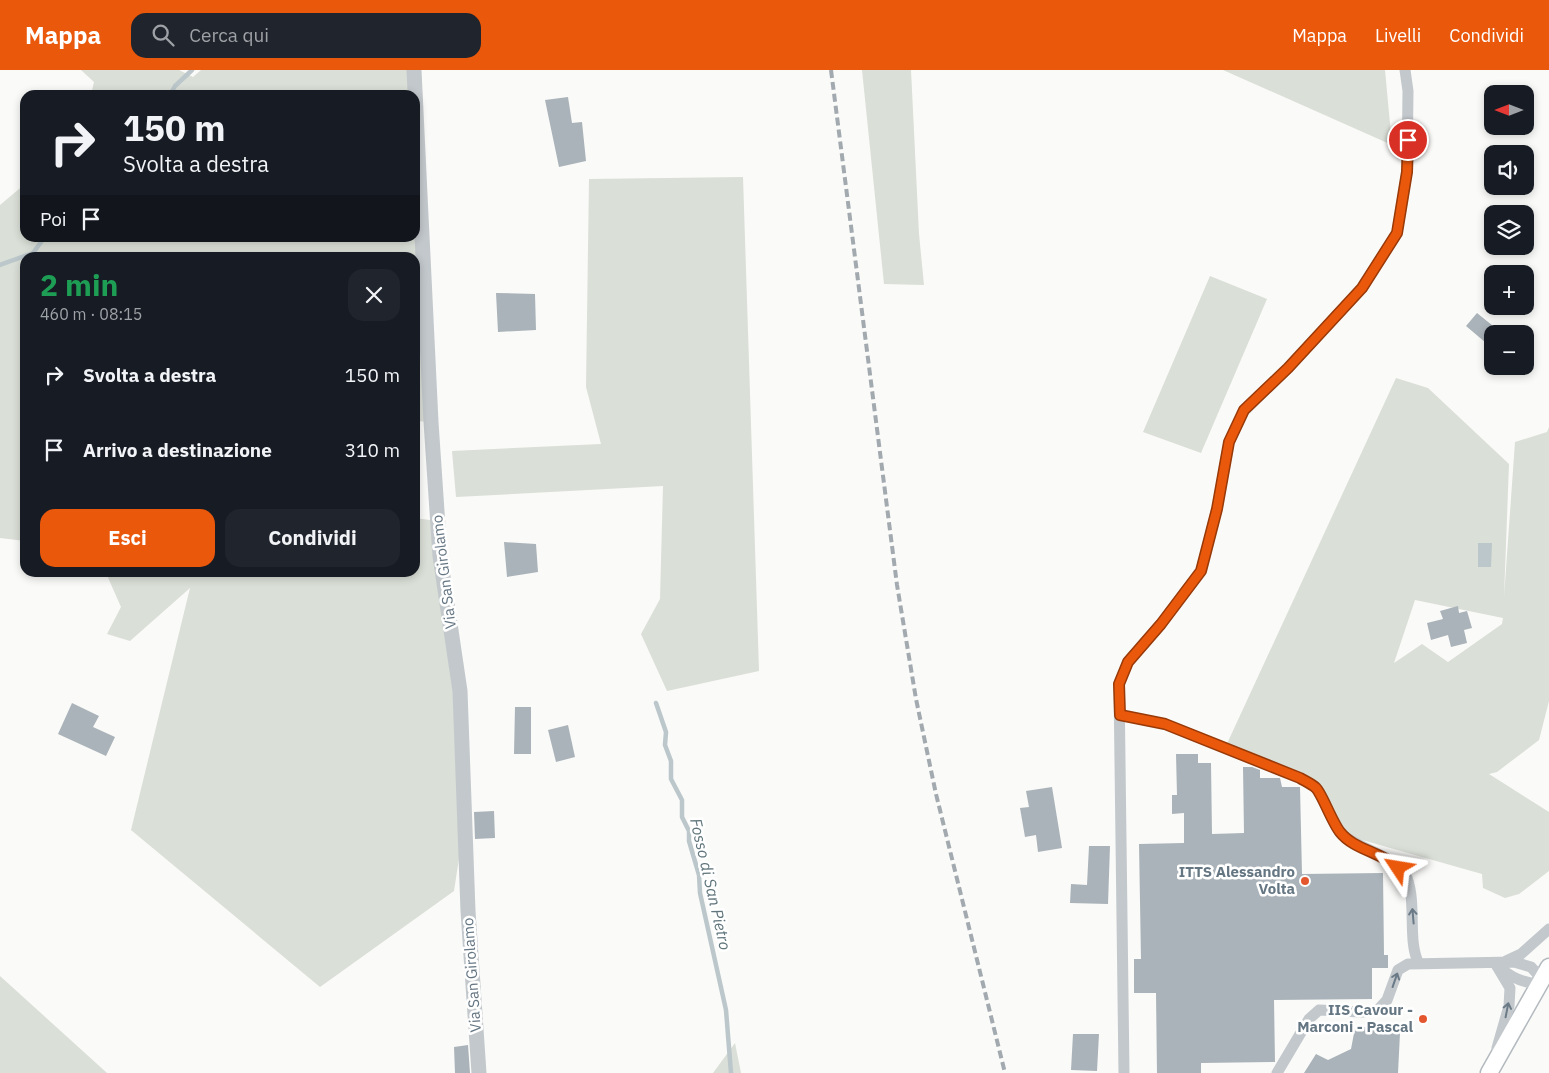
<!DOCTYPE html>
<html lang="it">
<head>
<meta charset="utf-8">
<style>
	body { margin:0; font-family:"IBM Plex Sans",sans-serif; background:#20242c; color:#f1f3f6; height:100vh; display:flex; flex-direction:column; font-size:19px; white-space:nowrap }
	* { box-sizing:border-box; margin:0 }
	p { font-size:16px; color:#9ea1a6 }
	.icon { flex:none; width:28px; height:28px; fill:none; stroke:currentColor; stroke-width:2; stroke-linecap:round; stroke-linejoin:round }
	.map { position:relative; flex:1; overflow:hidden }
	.panel { position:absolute; left:20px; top:182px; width:400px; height:325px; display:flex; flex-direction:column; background:#171b24; border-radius:15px; box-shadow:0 2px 8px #0003 }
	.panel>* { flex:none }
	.banner { position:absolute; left:20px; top:20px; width:400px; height:152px; border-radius:15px; box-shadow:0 2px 8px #0003; background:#171b24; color:#f1f3f6; overflow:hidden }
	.needle { width:32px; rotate:270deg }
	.controls { position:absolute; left:1484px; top:15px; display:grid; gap:10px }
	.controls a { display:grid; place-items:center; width:50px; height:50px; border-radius:10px; background:#171b24; box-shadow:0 2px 8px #0003; font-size:25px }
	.pin { position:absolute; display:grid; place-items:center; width:42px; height:42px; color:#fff; margin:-21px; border:2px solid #fff; border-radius:50%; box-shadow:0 1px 5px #0007 }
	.me { position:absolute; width:55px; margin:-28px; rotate:303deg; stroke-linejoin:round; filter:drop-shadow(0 0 4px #0008) }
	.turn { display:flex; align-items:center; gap:18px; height:105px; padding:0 20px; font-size:22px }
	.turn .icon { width:65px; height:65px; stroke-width:2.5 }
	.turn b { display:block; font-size:35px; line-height:42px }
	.then { display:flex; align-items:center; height:48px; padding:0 20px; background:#0003; gap:10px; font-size:19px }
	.round { display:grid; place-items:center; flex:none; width:52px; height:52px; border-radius:15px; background:#20242c }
	.headline { display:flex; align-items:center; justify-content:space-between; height:85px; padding:0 20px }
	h1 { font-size:30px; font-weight:700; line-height:38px; color:#1e9e55 }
	.primary-button { display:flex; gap:10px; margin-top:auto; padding:10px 20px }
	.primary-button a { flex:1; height:58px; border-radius:15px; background:#ea580c; color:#fff; font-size:20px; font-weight:700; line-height:58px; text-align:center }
	.primary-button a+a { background:#20242c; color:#f1f3f6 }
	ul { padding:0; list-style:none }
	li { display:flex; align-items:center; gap:15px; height:75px; padding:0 20px }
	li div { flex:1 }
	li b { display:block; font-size:19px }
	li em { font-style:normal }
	header { display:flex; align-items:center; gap:30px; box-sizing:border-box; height:70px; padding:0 25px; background:#ea580c; color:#fff }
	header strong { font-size:24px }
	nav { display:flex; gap:28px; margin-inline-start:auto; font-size:18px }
	.search { width:350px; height:45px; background:#20242c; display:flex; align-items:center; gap:12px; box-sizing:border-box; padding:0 18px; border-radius:15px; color:#9ea1a6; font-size:19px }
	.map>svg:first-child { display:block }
</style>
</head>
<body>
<header>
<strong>Mappa</strong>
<div class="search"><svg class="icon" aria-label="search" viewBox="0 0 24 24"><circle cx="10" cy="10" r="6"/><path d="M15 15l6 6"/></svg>Cerca qui</div>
<nav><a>Mappa</a><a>Livelli</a><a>Condividi</a></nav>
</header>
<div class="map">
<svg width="1549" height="1003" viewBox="0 0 1549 1003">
	<rect width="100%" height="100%" fill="#fafaf8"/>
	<path fill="#dadfd7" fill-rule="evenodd" d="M81 0H179L193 7 201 0H414L431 352 415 351V188H25V471L0 468V135L25 114V168H415V25H91L94 12Z
		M862 0H911L919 164 924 215 884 214Z
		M1223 0H1385L1392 75Z
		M743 107 759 601 667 621 641 564 660 529 663 416 456 427 452 381 601 374 586 317 589 109Z
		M1210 206 1267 229 1201 383 1143 362Z
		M1396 308 1428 318 1509 394 1504 527 1515 372 1547 362 1549 357V631L1539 670 1497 702 1489 704 1549 742V801L1519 824 1505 828 1483 818 1482 804 1341 764 1317 719 1225 678ZM1415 530 1503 548 1502 554 1448 592 1422 574 1394 593Z
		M415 448 437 451 460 622 464 756 454 821 320 917 131 760 190 518 130 571 107 564 121 537 106 503 415 502Z
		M0 906 107 1003H0Z
		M735 973 741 1003H713Z"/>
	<path fill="#bbc7cb" d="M1478 473H1492L1491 497H1478Z"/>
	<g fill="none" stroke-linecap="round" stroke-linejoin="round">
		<path stroke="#bbc7cb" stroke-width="4.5" d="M170 25 175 16 192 0
			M0 195 33 183 44 168
			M656 633 666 662 665 675 671 691V709L682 730V747L689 761V771L699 805 700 823 726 940 731 1003"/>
	</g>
	<path fill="#aab3b9" d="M568 27 572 53 582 52 586 91 559 97 545 30Z
		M496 223 535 224 536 260 498 262Z
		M1477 243 1503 264H1492V278L1466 256Z
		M504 472 536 474 538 502 507 507Z
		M1458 536 1459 543 1467 541 1472 558 1464 560 1467 573 1451 577 1448 565 1431 570 1427 553 1443 549 1440 541Z
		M72 633 99 646 93 657 115 667 106 686 58 664Z
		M515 637H531V684H514Z
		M568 655 575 687 556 692 548 660Z
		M1176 684H1198V693H1211L1212 764 1244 763 1243 697H1252L1260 700V708H1280L1282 717H1300L1302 804 1383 803 1384 885H1388V898H1372V929L1274 930 1275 992 1201 993V1003H1157L1156 923H1134V889H1141L1139 774 1184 773V743L1172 744V725H1177Z
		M1052 717 1062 778 1038 782 1036 765 1025 767 1020 738 1029 737 1026 721Z
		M494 741 495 768 475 769 474 742Z
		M1089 776H1110L1108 834 1070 833 1071 814 1087 815Z
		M1377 956 1400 963 1398 1003H1304L1316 984 1328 990 1351 979 1355 958Z
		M1073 964H1099L1097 1001 1071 1000Z
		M468 975 470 1003H455L454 977Z"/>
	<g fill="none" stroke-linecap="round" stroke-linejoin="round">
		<defs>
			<path id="secondary" d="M1489 1003 1549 897"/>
		</defs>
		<use href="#secondary" stroke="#b3babf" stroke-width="19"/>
		<path stroke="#c3c8cc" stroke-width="11" d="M1120 645 1165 654 1300 708C1305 711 1311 714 1316 718 1325 727 1330 753 1342 764 1358 779 1400 787 1407 808 1417 835 1407 871 1419 894
			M1506 891 1521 884 1549 859
			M1495 893 1510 918 1509 936 1497 978
			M1502 899C1513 909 1524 913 1539 914
			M1124 1003 1119 614 1128 592 1161 554 1201 501 1217 439 1229 372 1244 341 1288 298 1362 218 1397 163 1407 102 1408 21 1405 0
			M1277 1003 1309 949 1319 940 1362 942 1378 940 1387 930 1398 900 1408 894 1514 892 1531 897 1542 909"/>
		<path stroke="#c3c8cc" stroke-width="15" d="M414 0 431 352 440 486 460 621 468 841 479 1003"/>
		<use href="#secondary" stroke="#fff" stroke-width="16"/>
		<path stroke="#a2aab0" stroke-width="4" stroke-dasharray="8 4" stroke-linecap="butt" d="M831 0 897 515 916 629 936 724 1005 1003"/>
	</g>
	<defs><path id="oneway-shaft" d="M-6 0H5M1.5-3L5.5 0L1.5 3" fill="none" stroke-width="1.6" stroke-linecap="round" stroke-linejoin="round" transform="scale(1.25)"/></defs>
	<g stroke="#6a7a87">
		<use href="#oneway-shaft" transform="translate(1413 846) rotate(-95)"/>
		<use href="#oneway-shaft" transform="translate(1395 910) rotate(-71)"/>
		<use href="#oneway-shaft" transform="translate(1507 940) rotate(-79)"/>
	</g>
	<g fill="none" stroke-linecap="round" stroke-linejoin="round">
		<defs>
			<path id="route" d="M1398 798C1382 782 1354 780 1340 762 1332 752 1322 724 1316 718 1312 714 1305 711 1300 708L1165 654 1120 645 1119 614 1128 592 1161 554 1201 501 1217 439 1229 372 1244 340 1288 298 1362 218 1397 163 1407 102 1408 70"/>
		</defs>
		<use href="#route" stroke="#983908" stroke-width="12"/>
		<use href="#route" stroke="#ea580c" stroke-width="9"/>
	</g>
	<g fill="#e4572e" stroke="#fff" stroke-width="2">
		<circle cx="1305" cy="811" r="5"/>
		<circle cx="1423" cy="949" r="5"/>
	</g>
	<g text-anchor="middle" stroke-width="5" stroke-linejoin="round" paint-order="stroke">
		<g font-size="15" fill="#657683" stroke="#fff">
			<text transform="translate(444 502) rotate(-97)" y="5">Via San Girolamo</text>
			<text transform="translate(472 905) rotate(-94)" y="5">Via San Girolamo</text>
		</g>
		<g font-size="15" font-weight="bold" fill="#657683" stroke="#fff" text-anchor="end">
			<text x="1295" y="807">ITTS Alessandro<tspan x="1295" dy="17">Volta</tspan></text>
			<text x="1413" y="945">IIS Cavour -<tspan x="1413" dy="17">Marconi - Pascal</tspan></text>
		</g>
		<g font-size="16" font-style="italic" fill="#60757c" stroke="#fff">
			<text transform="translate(711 814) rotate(77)" y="6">Fosso di San Pietro</text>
		</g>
	</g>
</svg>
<div class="controls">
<a><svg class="needle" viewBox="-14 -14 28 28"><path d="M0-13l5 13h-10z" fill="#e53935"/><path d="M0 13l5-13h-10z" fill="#9ea1a6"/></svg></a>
<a><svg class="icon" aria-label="sound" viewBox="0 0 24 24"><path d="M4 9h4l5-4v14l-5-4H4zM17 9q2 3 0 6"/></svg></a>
<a><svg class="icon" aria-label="layers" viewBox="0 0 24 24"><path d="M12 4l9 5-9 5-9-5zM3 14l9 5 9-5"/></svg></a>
<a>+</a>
<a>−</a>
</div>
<div class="pin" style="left:1408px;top:70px;background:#d93025"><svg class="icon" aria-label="arrive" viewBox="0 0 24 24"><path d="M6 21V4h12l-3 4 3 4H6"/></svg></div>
<svg class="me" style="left:1398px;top:798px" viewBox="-20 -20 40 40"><path d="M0-17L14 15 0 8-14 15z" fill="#ea580c" stroke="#fff" stroke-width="4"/></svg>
<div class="banner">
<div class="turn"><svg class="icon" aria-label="right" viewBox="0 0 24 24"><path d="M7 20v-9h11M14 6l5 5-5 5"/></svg><div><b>150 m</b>Svolta a destra</div></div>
<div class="then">Poi<svg class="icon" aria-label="arrive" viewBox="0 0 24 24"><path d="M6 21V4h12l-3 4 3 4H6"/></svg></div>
</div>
<section class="panel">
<div class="headline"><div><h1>2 min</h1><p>460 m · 08:15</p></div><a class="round"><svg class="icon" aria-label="close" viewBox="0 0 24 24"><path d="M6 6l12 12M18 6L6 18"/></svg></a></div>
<ul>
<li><svg class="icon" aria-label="right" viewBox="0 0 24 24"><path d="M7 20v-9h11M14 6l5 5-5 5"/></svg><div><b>Svolta a destra</b></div><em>150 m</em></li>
<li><svg class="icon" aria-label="arrive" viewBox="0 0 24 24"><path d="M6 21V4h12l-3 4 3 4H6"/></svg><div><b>Arrivo a destinazione</b></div><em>310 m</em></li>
</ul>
<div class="primary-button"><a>Esci</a><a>Condividi</a></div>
</section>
</div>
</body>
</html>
